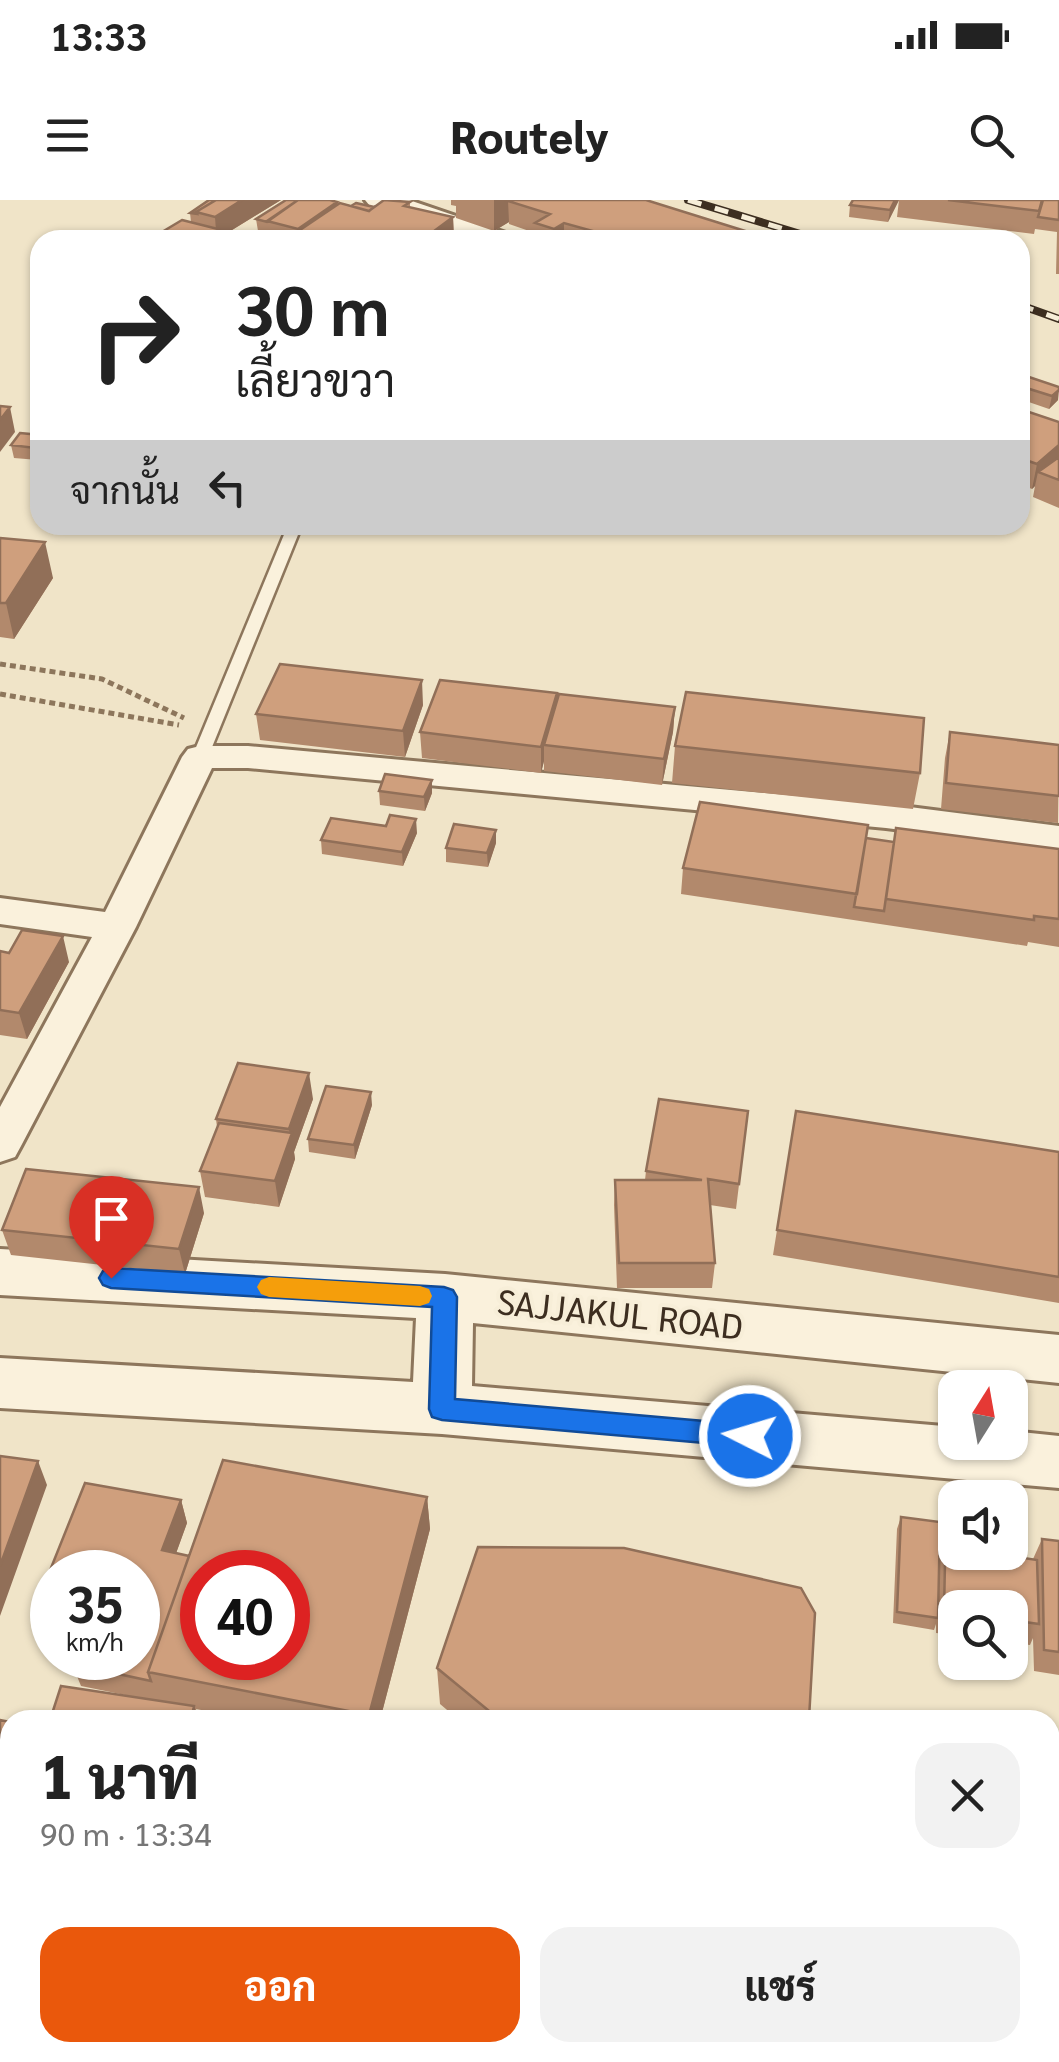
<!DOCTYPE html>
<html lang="th">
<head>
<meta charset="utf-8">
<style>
	body { margin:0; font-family:Georgia,Sarabun,serif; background:#f2f2f2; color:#222; height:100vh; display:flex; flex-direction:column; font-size:38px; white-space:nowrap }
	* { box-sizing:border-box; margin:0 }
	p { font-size:32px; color:#767676 }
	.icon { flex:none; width:55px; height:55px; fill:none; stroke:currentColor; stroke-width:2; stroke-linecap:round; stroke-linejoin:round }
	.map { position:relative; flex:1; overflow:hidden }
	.panel { position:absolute; left:0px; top:1510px; width:1060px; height:352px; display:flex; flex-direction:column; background:#fff; border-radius:30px 30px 0 0; box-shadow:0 2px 8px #0004 }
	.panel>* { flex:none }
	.top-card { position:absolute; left:30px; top:30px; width:1000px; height:305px; border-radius:30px; box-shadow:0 2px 8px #0004; background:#fff; color:#222; overflow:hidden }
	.needle { width:65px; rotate:11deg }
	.buttons { position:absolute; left:938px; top:1170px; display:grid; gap:20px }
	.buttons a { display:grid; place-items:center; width:90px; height:90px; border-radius:20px; background:#fff; box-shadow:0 2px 8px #0004; font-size:50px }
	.speed { position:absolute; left:30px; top:1350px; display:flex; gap:20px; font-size:50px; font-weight:700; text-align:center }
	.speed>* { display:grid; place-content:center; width:130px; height:130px; border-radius:50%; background:#fff; box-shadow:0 2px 8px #0004; line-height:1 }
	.speed small { font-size:25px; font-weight:400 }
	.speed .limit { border:15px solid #d22; background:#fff; color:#111 }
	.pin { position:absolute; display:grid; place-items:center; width:85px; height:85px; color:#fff; margin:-102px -42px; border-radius:50% 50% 50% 0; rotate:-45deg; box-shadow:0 0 10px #0007 }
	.pin .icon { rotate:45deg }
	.me { position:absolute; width:110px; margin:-55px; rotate:275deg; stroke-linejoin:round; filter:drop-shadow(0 0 8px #0008) }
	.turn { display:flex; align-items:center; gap:35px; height:210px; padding:0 40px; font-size:45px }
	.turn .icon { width:130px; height:130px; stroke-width:2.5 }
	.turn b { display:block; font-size:70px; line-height:85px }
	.then { display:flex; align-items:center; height:95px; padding:0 40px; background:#0003; gap:20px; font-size:38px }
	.round { display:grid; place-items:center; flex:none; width:105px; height:105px; border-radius:30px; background:#f2f2f2 }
	.summary { display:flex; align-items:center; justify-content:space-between; height:170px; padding:0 40px }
	h1 { font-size:60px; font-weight:800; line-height:75px }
	.primary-button { display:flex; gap:20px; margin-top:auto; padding:20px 40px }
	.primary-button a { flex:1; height:115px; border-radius:30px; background:#ea580c; color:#fff; font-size:40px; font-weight:800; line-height:115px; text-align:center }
	.primary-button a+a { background:#f2f2f2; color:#222 }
	.status { display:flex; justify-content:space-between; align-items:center; height:70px; padding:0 50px; background:#fff; direction:ltr }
	.status svg { height:28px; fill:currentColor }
	header { display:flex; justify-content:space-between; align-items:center; height:130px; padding:0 40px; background:#fff; font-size:45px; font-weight:800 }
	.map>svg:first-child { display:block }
</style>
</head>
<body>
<div class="status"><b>13:33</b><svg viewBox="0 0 49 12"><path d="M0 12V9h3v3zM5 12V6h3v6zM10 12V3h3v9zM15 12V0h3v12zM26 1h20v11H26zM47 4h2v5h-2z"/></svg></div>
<header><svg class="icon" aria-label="menu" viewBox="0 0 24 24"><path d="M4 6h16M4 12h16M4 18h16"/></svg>Routely<svg class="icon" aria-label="search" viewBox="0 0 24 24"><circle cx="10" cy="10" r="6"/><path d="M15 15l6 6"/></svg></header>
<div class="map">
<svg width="1059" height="1862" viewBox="0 0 1059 1862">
	<rect width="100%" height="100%" fill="#f0e4c8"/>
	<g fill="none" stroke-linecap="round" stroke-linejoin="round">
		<defs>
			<path id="service" d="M288 325H302L208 557 206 561H194L192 557Z"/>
			<path id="minor" d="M200 546H248L886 604 1059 626V650L886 628 248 568H212L136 727 21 946 15 957 0 962V907L92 737 0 724V698L105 712 182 557 188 549Z
				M0 1698 10 1700V1758L0 1756Z
				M554 1852H656L660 1862H558Z"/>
			<path id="tertiary" d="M365 0H409L509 34 513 40H468L370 6Z
				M0 1049 445 1074 1059 1135V1183L473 1123 472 1186 955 1227V1242H1010V1231L1059 1236V1288L442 1234 0 1208V1158L413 1182 416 1118 0 1095Z"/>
		</defs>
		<use href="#service" stroke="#8d765c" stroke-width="5"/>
		<use href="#minor" stroke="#8d765c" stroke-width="6"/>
		<use href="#tertiary" stroke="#8d765c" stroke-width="6"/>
		<path stroke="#8d765c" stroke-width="5" stroke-dasharray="6 4" stroke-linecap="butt" d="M0 464 102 479 184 518
			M0 494 179 525"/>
		<use href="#service" fill="#faf1dc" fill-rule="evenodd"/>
		<use href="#minor" fill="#faf1dc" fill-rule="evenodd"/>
		<use href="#tertiary" fill="#faf1dc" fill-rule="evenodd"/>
		<defs>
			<path id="rail" d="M688 0 820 40
				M1020 105 1059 119"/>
		</defs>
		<use href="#rail" stroke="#3d2e20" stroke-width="8"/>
		<use href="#rail" stroke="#f7eed8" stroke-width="5" stroke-dasharray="14" stroke-linecap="butt"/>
	</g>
	<path fill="#b2896c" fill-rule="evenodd" d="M209 0H281L219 38 220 40H158L157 35 191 22 190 13Z
		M451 0H646L774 40H535V33L509 24V22L494 31 456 18V6L451 5Z
		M899 0 888 22 849 17 850 5Z
		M899 0H1059V74H1056L1057 32 1035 29 1034 34 897 17Z
		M337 2 338 4 374 7 410 2V7L453 17 454 40H269L268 34 258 31 256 19Z
		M1020 174 1058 200 1049 209 1020 199Z
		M1020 209 1059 222V308L1033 297 1035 286 1032 289 1020 284Z
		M40 235 38 260 14 258 11 245Z
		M0 338 53 378 14 439 0 437Z
		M557 493V501L675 507 673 532 662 585 544 571V561L541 573 422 558 420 532Z
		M423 505 405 557 260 540 256 514Z
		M950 532 1059 545 1058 623 941 609 945 558Z
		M675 546 920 573 913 609 672 583Z
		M432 580V593L425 611 380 605 379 591Z
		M417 633 403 666 322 654 321 640Z
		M866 638 894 642 1059 649V747L1028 742 1027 746 681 694 683 668Z
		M496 643 488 667 446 662V648Z
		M0 751 69 762 27 839 0 835Z
		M313 899 294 952 295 959 279 1007 205 997 200 971 217 927 216 919Z
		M372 905 355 959 309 952 308 939Z
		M748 911 736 1009 710 1005 715 1063 712 1088H617L614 1005 615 980H645L646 971Z
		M796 911 1059 952V1103L773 1055Z
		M204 1013 185 1074 11 1055 2 1030Z
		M223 1260 427 1297 430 1329 380 1520H253L196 1509 199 1520H50L61 1486 135 1497 81 1486 72 1464 75 1458H138V1372H52V1402L45 1383 85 1283 181 1300 187 1323 176 1353 189 1356ZM202 1372H288V1458H202Z
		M946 1314 1011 1356 1033 1359 1042 1339 1059 1341V1475L1034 1471 1033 1438 1030 1445 1010 1443V1408H955V1435L936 1433V1424L934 1430 893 1423 897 1329 901 1317 940 1332Z
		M815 1413 809 1520H459L440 1504 437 1468Z
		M0 1520 10 1522V1699L0 1697Z
		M1050 1594 1059 1595V1862H885V1852H1050Z
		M806 1852H884L879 1862H861Z"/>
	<path fill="#916f58" d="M231 0H281L219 38 220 40H201L216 31 215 17Z
		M494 0H548L508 1 509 22 494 31Z
		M895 0H899L888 22 890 10Z
		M337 2 339 24 298 32V29Z
		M453 17 454 40H422Z
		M564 23V40H553L554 29Z
		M1059 190 1058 200 1049 209 1052 196Z
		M10 207 15 232 0 252V220Z
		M40 241V258L38 260 35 248Z
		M1059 245V265L1038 272 1035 286 1032 289 1037 264Z
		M45 342 53 378 14 439 6 403Z
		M422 480 423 505 405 557 403 531Z
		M557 493V519L544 545V561L541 573V547Z
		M675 507 673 532 662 585 664 559Z
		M432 580V593L425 611 424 597Z
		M416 619 417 633 403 666 402 652Z
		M496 630V643L488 667 487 653Z
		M63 736 69 762 27 839 19 813Z
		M309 873 313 899 294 952 295 959 279 1007 275 981 290 937 289 929Z
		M371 892 372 905 355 959 354 945Z
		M199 987 204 1013 185 1074 179 1049Z
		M38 1261 47 1285 0 1416V1366Z
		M427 1297 430 1329 380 1520H370L369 1515Z
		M181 1300 187 1323 169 1373 162 1350Z
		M194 1506 199 1520H191Z
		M58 1852H80L77 1862H54Z
		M323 1852H329L331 1858 330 1862H320Z"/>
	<path fill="#cf9f7d" stroke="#916f58" stroke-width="2.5" fill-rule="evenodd" d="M209 0H216L196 12 197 14 190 13Z
		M216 0H242L215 17 196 12Z
		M286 0H298L267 22 256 19Z
		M298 0H330L337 2 298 29 267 21Z
		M384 0 410 2 404 6 453 17 422 40H327L297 32 340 3 369 11Z
		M511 0H646L774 40H625L564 23 554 29 535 23 550 14 508 1Z
		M853 0H895L890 10 850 5Z
		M948 0H1042L1039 11Z
		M1043 0H1059V20L1038 17Z
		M356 3 374 7 369 11 351 6Z
		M182 20 218 29 201 40H177L157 35Z
		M1020 174 1059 187V190L1052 196 1020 186Z
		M0 206 10 207 0 220Z
		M1020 209 1059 222V245L1037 264 1020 258Z
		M20 233 40 235V241L35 248 11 245Z
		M1059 257V280L1038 272Z
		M0 338 45 342 6 403H0Z
		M280 464 422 480 403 531 256 514Z
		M440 480 557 493 541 547 420 532Z
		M686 492 924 518 920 573 675 546Z
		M559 494 675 507 664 559 544 545Z
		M950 532 1059 545V596L946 583Z
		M385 574 432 580 424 597 379 591Z
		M700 602 868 625 857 694 683 668Z
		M390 615 416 619 402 652 321 640 331 618 386 626Z
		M454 624 496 630 487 653 446 648Z
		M896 628 1059 649V719L1034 716V720L886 699Z
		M866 638 894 642 884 711 854 707Z
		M22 730 63 736 19 813 0 810V751L9 753Z
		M238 863 309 873 289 929 216 919Z
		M326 886 371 892 354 945 308 939Z
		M659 899 748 911 739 984 708 979 715 1063H619L615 980H702L646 971Z
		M796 911 1059 952V1077L777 1030Z
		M219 923 292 933 275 981 200 971Z
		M26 969 199 987 179 1049 2 1030Z
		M0 1256 38 1261 0 1366Z
		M223 1260 427 1297 369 1515 148 1472ZM202 1372H288V1458H202Z
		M85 1283 181 1300 162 1350 189 1356 148 1472 151 1481 72 1464 75 1458H138V1372H52V1385L45 1383Z
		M946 1314 955 1316V1352H1010L1011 1323V1356L1037 1360 1039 1424 1010 1420V1408H955V1413L944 1411Z
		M901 1317 940 1322 938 1418 897 1412Z
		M1042 1339 1059 1341V1452L1044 1450Z
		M478 1347 624 1348 801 1388 815 1413 809 1519 500 1520 437 1468Z
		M61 1486 194 1506 191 1520H50Z
		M0 1520 10 1522V1682L0 1681Z
		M1050 1594 1059 1595V1669L1050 1667Z
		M1050 1671 1059 1672V1862H1006L954 1852H1050Z
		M0 1760 10 1763V1852H58L54 1862H0Z
		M178 1852H323L320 1862H175Z"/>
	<path fill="#1a73e8" stroke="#114b97" stroke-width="2.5" d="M111 1068 444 1087 453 1090 457 1097 455 1199 750 1225 759 1228 763 1236 759 1244 750 1247 442 1220 432 1217 429 1209 432 1107 111 1088 103 1085 99 1078 103 1071Z"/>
	<path fill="#f59e0b" d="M269 1077 420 1086 429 1089 432 1096 429 1103 420 1106 269 1097 261 1094 257 1087 261 1080Z"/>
	<g text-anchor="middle" stroke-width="8" stroke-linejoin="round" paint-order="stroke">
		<g font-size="35" fill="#3d2e20" stroke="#f7eed8">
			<text transform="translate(620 1115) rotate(6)" y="12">SAJJAKUL ROAD</text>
		</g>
	</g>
</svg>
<div class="buttons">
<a><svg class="needle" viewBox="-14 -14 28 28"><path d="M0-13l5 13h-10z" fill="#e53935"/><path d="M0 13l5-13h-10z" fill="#767676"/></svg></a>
<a><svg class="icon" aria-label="sound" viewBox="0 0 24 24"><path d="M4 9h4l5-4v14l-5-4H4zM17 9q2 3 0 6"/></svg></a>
<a><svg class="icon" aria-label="search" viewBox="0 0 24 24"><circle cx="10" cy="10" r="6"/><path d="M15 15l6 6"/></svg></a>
</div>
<div class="speed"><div>35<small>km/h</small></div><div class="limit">40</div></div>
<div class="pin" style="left:111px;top:1078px;background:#d93025"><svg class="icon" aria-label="arrive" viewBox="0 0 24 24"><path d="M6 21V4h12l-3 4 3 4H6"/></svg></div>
<svg class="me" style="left:750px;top:1236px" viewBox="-20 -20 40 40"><circle r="17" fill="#1a73e8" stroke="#fff" stroke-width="3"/><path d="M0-11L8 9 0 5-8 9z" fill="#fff"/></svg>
<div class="top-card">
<div class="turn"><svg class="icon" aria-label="right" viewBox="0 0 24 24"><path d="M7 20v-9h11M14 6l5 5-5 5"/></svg><div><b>30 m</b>เลี้ยวขวา</div></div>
<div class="then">จากนั้น<svg class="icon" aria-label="left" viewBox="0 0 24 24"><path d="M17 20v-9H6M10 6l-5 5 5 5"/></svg></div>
</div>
<section class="panel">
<div class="summary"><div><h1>1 นาที</h1><p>90 m · 13:34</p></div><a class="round"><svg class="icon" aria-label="close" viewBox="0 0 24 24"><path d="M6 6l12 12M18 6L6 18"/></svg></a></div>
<div class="primary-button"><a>ออก</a><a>แชร์</a></div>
</section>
</div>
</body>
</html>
